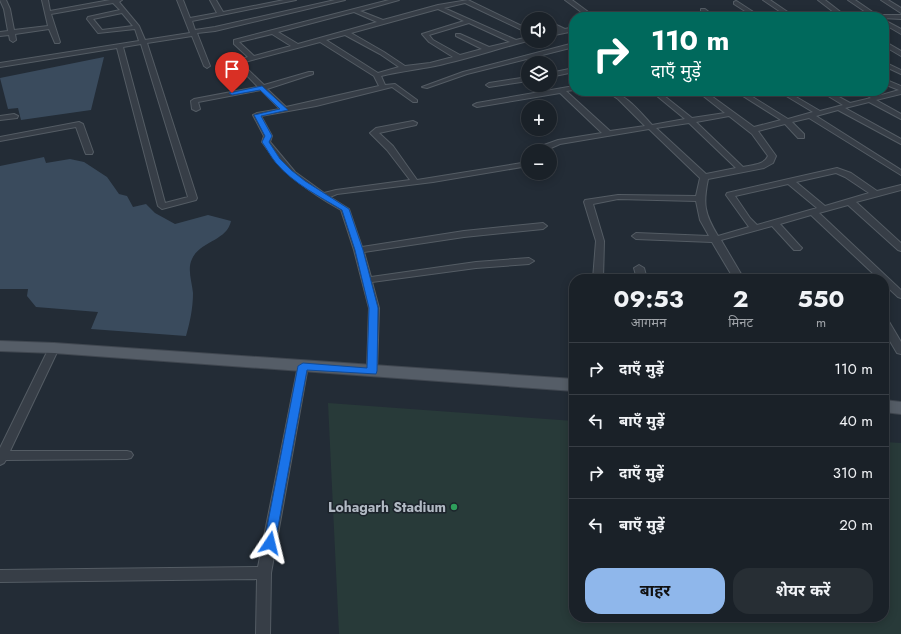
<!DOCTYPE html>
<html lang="hi">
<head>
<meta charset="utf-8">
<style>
	body { margin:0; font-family:Jost,"Noto Sans Devanagari",sans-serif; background:#272e34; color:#f1f3f6; height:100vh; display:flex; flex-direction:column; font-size:15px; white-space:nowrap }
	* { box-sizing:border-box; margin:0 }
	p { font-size:13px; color:#9fa3a8 }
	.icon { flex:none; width:22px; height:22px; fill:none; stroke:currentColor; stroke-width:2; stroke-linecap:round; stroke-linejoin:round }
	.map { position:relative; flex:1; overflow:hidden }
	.panel { position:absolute; left:569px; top:274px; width:320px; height:348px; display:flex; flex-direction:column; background:#1a2128; border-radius:16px; box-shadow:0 2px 10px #0003,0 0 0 1px #383e45 }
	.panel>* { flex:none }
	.top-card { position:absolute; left:569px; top:12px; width:320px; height:84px; border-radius:16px; box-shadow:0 2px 10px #0003,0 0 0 1px #383e45; background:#00695c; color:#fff; overflow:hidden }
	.tools { position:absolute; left:521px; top:12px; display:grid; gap:8px }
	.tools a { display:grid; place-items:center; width:36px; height:36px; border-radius:50%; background:#1a2128; box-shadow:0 2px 10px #0003,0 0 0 1px #383e45; font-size:20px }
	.pin { position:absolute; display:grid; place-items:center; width:34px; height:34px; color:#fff; margin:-41px -17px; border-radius:50% 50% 50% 0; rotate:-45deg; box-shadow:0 0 4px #0007 }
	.pin .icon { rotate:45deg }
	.me { position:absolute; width:44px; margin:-22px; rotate:10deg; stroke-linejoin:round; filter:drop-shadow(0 0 3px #0008) }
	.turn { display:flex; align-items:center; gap:14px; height:84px; padding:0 16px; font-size:18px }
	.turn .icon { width:52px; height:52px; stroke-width:2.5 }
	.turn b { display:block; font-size:28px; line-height:34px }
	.eta { display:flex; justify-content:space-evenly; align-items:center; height:68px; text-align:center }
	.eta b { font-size:24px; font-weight:700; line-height:28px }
	.action { display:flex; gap:8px; margin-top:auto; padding:8px 16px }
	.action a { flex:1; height:46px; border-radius:16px; background:#8fb7eb; color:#111; font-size:16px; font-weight:700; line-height:46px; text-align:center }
	.action a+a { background:#272e34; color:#f1f3f6 }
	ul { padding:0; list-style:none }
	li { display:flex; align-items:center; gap:12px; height:52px; padding:0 16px; border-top:1px solid #383e45 }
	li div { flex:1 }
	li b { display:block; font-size:15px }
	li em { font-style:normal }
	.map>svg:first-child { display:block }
</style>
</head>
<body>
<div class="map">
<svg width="901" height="634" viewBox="0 0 901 634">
	<rect width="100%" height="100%" fill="#232c36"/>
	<path fill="#283a39" d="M328 403 574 421V617H884V442L901 443V634H339Z"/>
	<path fill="#3a4b5d" d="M104 57 91 110 21 120 18 108 8 109 0 78Z
		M44 157 46 163 70 159 84 162 107 177 119 194 127 196 133 207 146 204 155 213 175 224 208 215 231 221C227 241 200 241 192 259 187 269 192 282 193 293 193 308 190 322 186 336L91 329 98 312 36 307 27 296 28 289H0V166Z"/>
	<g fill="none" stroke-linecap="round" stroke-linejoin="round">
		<defs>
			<path id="minor" d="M0 0H6L10 9 14 30 48 26 42 0H48L50 11 110 0H122L119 2 139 26 145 40 190 33 177 0H183L190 18 217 13 210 0H216L223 12 284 0H296L192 21 195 30 215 27 335 0H345L215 31 197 33 210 66 207 68 204 66 192 36 147 43 197 198 196 200 162 209 158 206 117 48 0 67V63L139 41 135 29 98 33 87 19 88 17 120 10 113 3 51 14 60 42 59 43H55L49 29 15 34 16 40 13 42 10 40 9 35 0 36V32L8 31 4 9ZM122 13 133 26 102 30 93 19ZM141 44 188 197 165 203 123 47Z
				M389 0H399L360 11 383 20 438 5 468 0 528 29V33L465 3 444 8 516 40 528 37V41C496 49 462 61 430 67 413 70 397 72 381 76L385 85 395 84 417 100V102H413L392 87 316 106 261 116 272 136 270 142 295 172 324 193 336 190 410 180 387 150 370 133 376 128 413 121 417 123 416 125 379 133 393 146 417 180 528 162V166L433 182 337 194 330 197 349 209 362 247 464 231 543 223 547 226 543 229 464 237 364 252 371 277 476 262 529 258 534 261 529 264 476 268 372 282 379 308 377 371 376 374H368L367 371 369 308 354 250 341 210C308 191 284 174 262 142L264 136 253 115 257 113 280 109 261 90 198 102 200 109 196 111 192 109 191 101 194 99 258 87 234 62 248 57 234 44V40ZM438 9 464 21 422 34 429 42 453 57 430 63 405 66 384 52 351 33ZM354 12 377 22 298 44 278 32ZM469 23 510 42 489 47 460 34H456V36L482 49 460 55 433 40 429 35ZM272 34 291 46 254 56 239 42ZM345 35 380 54 399 67 378 73 326 40ZM320 42 374 76 379 86 286 107 267 89 313 74V72H309L264 85 241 63Z
				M565 0H572L595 17H588Z
				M763 0H770L795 17H788Z
				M818 0H825L847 17H840Z
				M848 0H855L877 15H901V19L864 17 870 15Z
				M881 0H888L901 8V13Z
				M736 1 738 2 758 15 755 17H722L725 15 748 13 734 4V2Z
				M701 9H705L715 17H708L701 11Z
				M533 14H537L544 19H537L533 16Z
				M884 20 901 29V34L884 24Z
				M550 22 565 29 574 27V31L550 36V32L558 30 550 26Z
				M884 41 901 51V56L884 46Z
				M574 43V47L467 74 427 88 422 87 463 72Z
				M884 62 901 70V74L884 66Z
				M574 68V72L550 77V73Z
				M528 77V81L489 87 486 85 489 83Z
				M884 79 901 86V94L876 100 901 114V119L869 102 845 108 901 139V144L838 110 816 116 901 170V175L809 118 792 122 804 134V138H798L785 124 758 131 776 156 773 163 764 168 708 179C703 204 704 213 718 236L749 227 726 195 727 193 837 168 851 173 877 191 901 185V190L856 202 901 243V251L898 250 848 205 819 213 901 290V298L898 297 884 284V279H879L811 215 780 224 800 246 802 248 800 250H794L772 226 721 240 744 279H734L712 242 636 239 632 236 636 233 709 236 700 220 696 201 618 199 593 204 604 241 603 279H593L596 241 584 202 585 200 618 195 696 196 700 178 649 129 560 144 551 148 553 151 551 153H553L556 160 550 162V151H545L543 147 544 145 558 140 602 133 560 93 477 107 473 105 477 103 574 86V90L566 91 610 131 645 126 618 99 606 91C624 91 640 112 652 125L685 119 651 91H658L692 118 725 113 697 91H720L710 95 754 127 781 120 735 91H743L788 119 813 112 778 91H786L820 111 843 105 820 91H828L850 103 871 98 860 91H868L878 96 899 90 884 84ZM729 116 752 134 768 156C764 165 752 165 743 167L696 122ZM689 123 736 168 706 174 656 128ZM836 173 845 177 869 193 825 206 796 182ZM788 184 817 208 757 225 750 218 735 196Z
				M14 114 18 116 17 118 0 120V116Z
				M79 122 83 124 93 152 92 154H86L85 152 76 127 0 141V137Z
				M639 265 644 268 647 279H637L634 268Z
				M884 319 888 320 901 342V354L897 353 884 331Z
				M54 345 59 348 10 451H127L131 452 133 455 131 458 127 459 6 460 4 463 0 465V448L49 348Z
				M303 362 307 363 308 366 271 573 270 634H256L257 579 0 582V570L258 567 298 366 299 363Z"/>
			<path id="primary" d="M0 341 54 343 574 379V391L54 353 0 351Z
				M884 400 901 402V414L884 412Z"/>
		</defs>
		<use href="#minor" stroke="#545c64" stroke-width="2"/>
		<use href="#primary" stroke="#404750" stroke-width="2"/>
		<use href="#minor" fill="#373e47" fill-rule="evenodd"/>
		<use href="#primary" fill="#555d67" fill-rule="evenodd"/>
	</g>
	<path fill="#1a73e8" stroke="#114b97" d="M262 86 288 110 261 116 272 136 269 142 280 159 291 170 305 181 349 209 363 250 378 308 377 371 376 374 307 370 275 543 274 547 270 548 265 547 264 543 298 366 303 363 367 368 369 308 355 250 342 210C319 196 294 184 276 163 271 157 267 149 262 142L265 136 254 115 280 109 260 90 232 95 229 93Z"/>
	<circle fill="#2e9e5b" stroke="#1c232b" stroke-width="1.5" cx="454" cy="507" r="4"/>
	<g text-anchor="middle" stroke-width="3" stroke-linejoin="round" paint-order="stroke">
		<g font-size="14" font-weight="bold" fill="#b1b9c3" stroke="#1c232b" text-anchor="end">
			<text x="446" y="512">Lohagarh Stadium</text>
		</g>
	</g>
</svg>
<div class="tools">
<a><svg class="icon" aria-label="sound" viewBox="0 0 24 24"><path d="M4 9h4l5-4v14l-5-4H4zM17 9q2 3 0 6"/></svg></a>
<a><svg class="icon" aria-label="layers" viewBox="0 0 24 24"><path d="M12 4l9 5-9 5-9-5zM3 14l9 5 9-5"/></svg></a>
<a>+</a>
<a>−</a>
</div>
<div class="pin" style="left:232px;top:93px;background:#d93025"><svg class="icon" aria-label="arrive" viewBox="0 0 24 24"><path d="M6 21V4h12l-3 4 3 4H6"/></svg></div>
<svg class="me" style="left:270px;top:543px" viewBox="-20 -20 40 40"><path d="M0-17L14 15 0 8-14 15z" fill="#1a73e8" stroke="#fff" stroke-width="4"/></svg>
<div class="top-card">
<div class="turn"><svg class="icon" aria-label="right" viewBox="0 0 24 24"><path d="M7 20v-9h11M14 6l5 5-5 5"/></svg><div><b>110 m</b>दाएँ मुड़ें</div></div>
</div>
<section class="panel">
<div class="eta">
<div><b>09:53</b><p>आगमन</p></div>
<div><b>2</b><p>मिनट</p></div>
<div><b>550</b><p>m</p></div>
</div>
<ul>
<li><svg class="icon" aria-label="right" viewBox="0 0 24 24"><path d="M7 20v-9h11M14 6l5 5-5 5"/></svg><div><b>दाएँ मुड़ें</b></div><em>110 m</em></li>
<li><svg class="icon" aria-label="left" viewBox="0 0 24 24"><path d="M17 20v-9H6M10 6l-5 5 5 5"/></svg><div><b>बाएँ मुड़ें</b></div><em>40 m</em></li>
<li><svg class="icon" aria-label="right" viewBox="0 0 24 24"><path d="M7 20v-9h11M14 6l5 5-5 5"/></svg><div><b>दाएँ मुड़ें</b></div><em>310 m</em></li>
<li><svg class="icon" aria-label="left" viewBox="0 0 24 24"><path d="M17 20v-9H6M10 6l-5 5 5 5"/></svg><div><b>बाएँ मुड़ें</b></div><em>20 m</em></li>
</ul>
<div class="action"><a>बाहर</a><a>शेयर करें</a></div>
</section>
</div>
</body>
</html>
